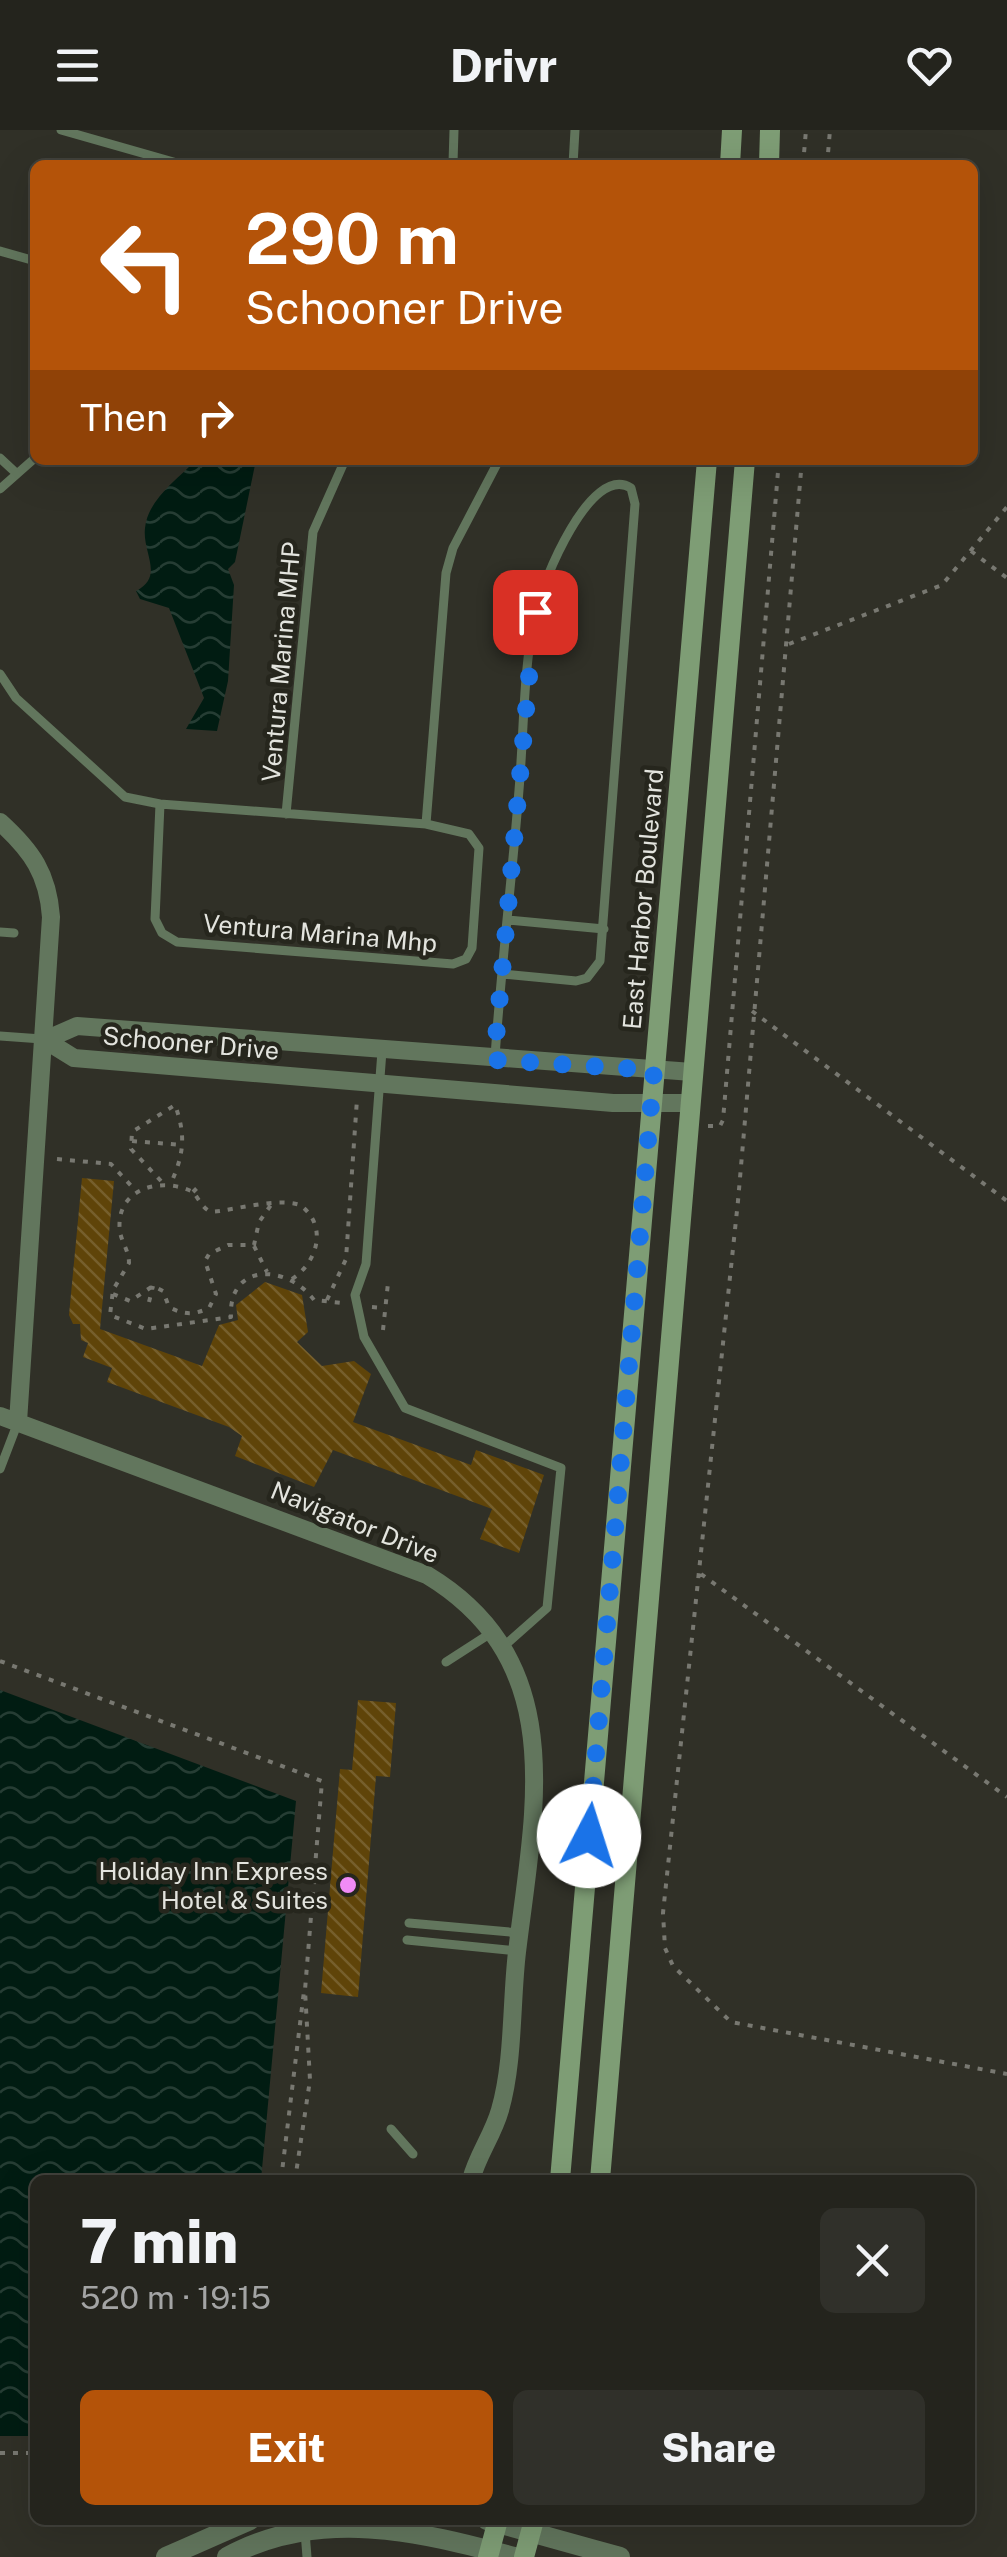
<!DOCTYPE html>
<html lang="en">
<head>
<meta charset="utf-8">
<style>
	body { margin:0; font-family:"Public Sans",sans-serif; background:#30302a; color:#f1f3f6; height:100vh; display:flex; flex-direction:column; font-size:38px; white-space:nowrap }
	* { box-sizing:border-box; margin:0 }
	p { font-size:32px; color:#a3a4a4 }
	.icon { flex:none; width:55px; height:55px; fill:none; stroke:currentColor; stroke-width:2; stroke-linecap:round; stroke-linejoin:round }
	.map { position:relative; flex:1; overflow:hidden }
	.sheet { position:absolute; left:30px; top:2045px; width:945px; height:350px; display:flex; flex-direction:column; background:#24241d; border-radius:15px; box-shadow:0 10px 40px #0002,0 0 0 2px #41413b }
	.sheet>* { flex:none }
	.hud { position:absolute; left:30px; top:30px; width:948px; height:305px; border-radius:15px; box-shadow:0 10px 40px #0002,0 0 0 2px #41413b; background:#b45309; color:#fff; overflow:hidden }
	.pin { position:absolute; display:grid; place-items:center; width:85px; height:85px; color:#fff; margin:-42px; border-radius:20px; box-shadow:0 5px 15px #0006 }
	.me { position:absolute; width:110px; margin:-55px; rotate:5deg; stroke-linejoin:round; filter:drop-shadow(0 0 8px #0008) }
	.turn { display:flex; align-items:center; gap:35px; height:210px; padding:0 50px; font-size:45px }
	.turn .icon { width:130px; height:130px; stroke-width:2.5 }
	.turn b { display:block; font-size:70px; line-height:85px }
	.then { display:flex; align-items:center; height:95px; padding:0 50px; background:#0003; gap:20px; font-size:38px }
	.round { display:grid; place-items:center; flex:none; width:105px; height:105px; border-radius:15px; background:#30302a }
	.headline { display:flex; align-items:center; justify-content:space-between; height:170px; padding:0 50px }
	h1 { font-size:60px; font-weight:800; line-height:75px }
	.cta { display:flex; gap:20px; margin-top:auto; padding:20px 50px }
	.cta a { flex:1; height:115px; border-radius:15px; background:#b45309; color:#fff; font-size:40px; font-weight:800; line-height:115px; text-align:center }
	.cta a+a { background:#30302a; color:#f1f3f6 }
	header { display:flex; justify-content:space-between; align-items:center; height:130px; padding:0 50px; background:#24241d; font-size:45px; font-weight:800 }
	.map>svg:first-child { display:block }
</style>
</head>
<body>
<header><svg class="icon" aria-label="menu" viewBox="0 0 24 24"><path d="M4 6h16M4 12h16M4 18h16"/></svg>Drivr<svg class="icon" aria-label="heart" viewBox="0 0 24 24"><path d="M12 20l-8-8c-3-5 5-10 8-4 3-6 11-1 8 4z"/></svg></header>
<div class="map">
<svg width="1007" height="2427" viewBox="0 0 1007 2427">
	<defs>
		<pattern id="water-waves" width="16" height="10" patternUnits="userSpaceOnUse" patternTransform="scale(2.5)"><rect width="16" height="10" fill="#011c12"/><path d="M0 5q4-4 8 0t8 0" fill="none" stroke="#263d34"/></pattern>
		<pattern id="building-back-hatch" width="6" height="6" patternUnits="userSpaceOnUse" patternTransform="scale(2.5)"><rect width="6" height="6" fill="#5f4409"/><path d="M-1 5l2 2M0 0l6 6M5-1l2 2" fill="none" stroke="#765f2c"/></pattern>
	</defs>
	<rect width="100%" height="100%" fill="#303027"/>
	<path fill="url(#water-waves)" d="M196 330H256L235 432 228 439 234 455 228 551 217 601 186 599 204 568 169 478 140 469 136 461C165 446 142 423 145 398 148 369 177 350 196 330Z
		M0 1560 296 1671 261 2050H35V2306H0Z"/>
	<path fill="url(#building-back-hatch)" d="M82 1048 114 1051 100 1199 202 1236 219 1195 238 1190 236 1175 265 1152 302 1165 308 1202 297 1212 322 1236 354 1231 371 1244 353 1292 471 1335 476 1320 544 1345 519 1423 480 1409 492 1379 333 1320 314 1357 235 1326 242 1306 229 1297 107 1252 112 1238 83 1227 88 1213 81 1210 80 1194H73L69 1185Z
		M358 1570 396 1573 390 1647 376 1646 358 1867 321 1863 340 1639 352 1640Z"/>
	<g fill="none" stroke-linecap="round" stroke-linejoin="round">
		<path stroke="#787871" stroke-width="4" stroke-dasharray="5 8" stroke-linecap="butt" d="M803 35 806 0
			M827 35 830 0
			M802 330 738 1071 663 1783 665 1818 673 1836 731 1892 1007 1944
			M971 421 1007 448
			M789 514 942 455 1007 377
			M752 881 1007 1071
			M708 996H720L723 990 779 330
			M132 1011 182 1015
			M57 1029 111 1034 135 1060
			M161 1051 131 1019 132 1002 175 975C186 1005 184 1024 171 1053
			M193 1062 202 1053
			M254 1116 267 1142
			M292 1149C318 1132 328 1095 300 1075 273 1066 218 1085 209 1081 202 1077 198 1068 193 1062 162 1046 114 1058 120 1102 122 1113 129 1121 129 1133L113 1160 110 1185 146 1199 231 1187C228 1132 287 1134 314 1170L343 1173
			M113 1164 130 1171 153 1156 163 1161 169 1177C184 1185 194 1185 209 1178L216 1164 205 1131 209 1124 228 1115H254L259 1092 271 1075
			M327 1170 346 1129 357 969
			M149 1172 153 1156
			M372 1177 385 1178
			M383 1200 388 1153
			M701 1444 1007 1667
			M0 1531 322 1651 305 1860 310 1950 295 2050
			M85 2050V2041
			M281 2050 304 1861
			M0 2323H35"/>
		<path stroke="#62765d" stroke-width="9" d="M61 0 184 35
			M453 33 468 35
			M449 35 453 33 454 0
			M573 35 575 0
			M0 121 35 131
			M0 328 15 342
			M0 359 35 328
			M0 544 16 568 125 667 160 674 426 694 469 704 479 718 472 818 466 829 453 834 177 812 162 803 155 789 160 674
			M286 684 313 402 345 330
			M426 694 446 443 453 418 499 330
			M508 790 604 799
			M0 802 14 803
			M0 906 42 909
			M382 921 366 1134 355 1165 364 1207 405 1278 561 1338 547 1478 504 1516
			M495 927C501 838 512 749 519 660 524 602 523 540 535 484 542 452 591 332 631 358L635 374 600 831 587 848 576 851 502 844
			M0 1339 18 1292
			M446 1532 491 1503
			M409 1793 520 1803
			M407 1810 517 1821
			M391 1999 413 2024
			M305 2402 307 2427"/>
		<path stroke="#62765d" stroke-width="18" d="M0 692C32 721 48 744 51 787L18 1292
			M45 910 74 928 613 973H690
			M45 910 77 896 692 942
			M0 1286 427 1445C571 1532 534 1680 517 1822 511 1873 514 1931 500 1980 493 2005 477 2026 471 2050"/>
		<path stroke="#62765d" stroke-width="20" d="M487 2390 620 2427
			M166 2427 250 2390
			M227 2427C319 2377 419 2401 514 2427"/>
		<path stroke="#7e9d75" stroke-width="20" d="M730 35 732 0
			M769 35 770 0
			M560 2050 707 330
			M600 2050 745 330
			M488 2427 498 2390
			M524 2427 534 2390"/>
	</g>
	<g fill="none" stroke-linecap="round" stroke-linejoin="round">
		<path stroke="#1a73e8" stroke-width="18" stroke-dasharray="0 32.4" d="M535 482 494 930 654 940 589 1706"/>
	</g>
	<circle fill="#f08bf6" stroke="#26261d" stroke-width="4" cx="348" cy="1755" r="10"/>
	<g text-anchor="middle" stroke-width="9" stroke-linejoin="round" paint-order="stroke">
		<g font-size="25" fill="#e3e4de" stroke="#26261d">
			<text transform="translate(281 532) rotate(-85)" y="9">Ventura Marina MHP</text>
			<text transform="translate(643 769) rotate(-85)" y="9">East Harbor Boulevard</text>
			<text transform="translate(320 803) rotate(5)" y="9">Ventura Marina Mhp</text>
			<text transform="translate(191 913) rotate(5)" y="9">Schooner Drive</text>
			<text transform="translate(355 1392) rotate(22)" y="9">Navigator Drive</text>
		</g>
		<g font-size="25" fill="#e3e4de" stroke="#26261d" text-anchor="end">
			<text x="328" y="1750">Holiday Inn Express<tspan x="328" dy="29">Hotel &amp; Suites</tspan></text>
		</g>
	</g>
</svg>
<div class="pin" style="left:535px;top:482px;background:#d93025"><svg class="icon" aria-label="arrive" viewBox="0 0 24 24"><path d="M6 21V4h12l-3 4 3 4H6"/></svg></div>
<svg class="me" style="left:589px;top:1706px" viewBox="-20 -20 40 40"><circle r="19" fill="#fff"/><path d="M0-13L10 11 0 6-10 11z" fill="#1a73e8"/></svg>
<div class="hud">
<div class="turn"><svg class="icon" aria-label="left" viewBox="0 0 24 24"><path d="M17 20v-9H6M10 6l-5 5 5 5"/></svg><div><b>290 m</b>Schooner Drive</div></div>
<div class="then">Then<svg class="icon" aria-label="right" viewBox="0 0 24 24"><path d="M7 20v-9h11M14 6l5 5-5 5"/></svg></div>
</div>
<section class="sheet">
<div class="headline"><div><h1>7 min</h1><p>520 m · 19:15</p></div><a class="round"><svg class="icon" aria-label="close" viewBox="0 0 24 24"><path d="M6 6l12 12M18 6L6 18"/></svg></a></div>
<div class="cta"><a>Exit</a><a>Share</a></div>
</section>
</div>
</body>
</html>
